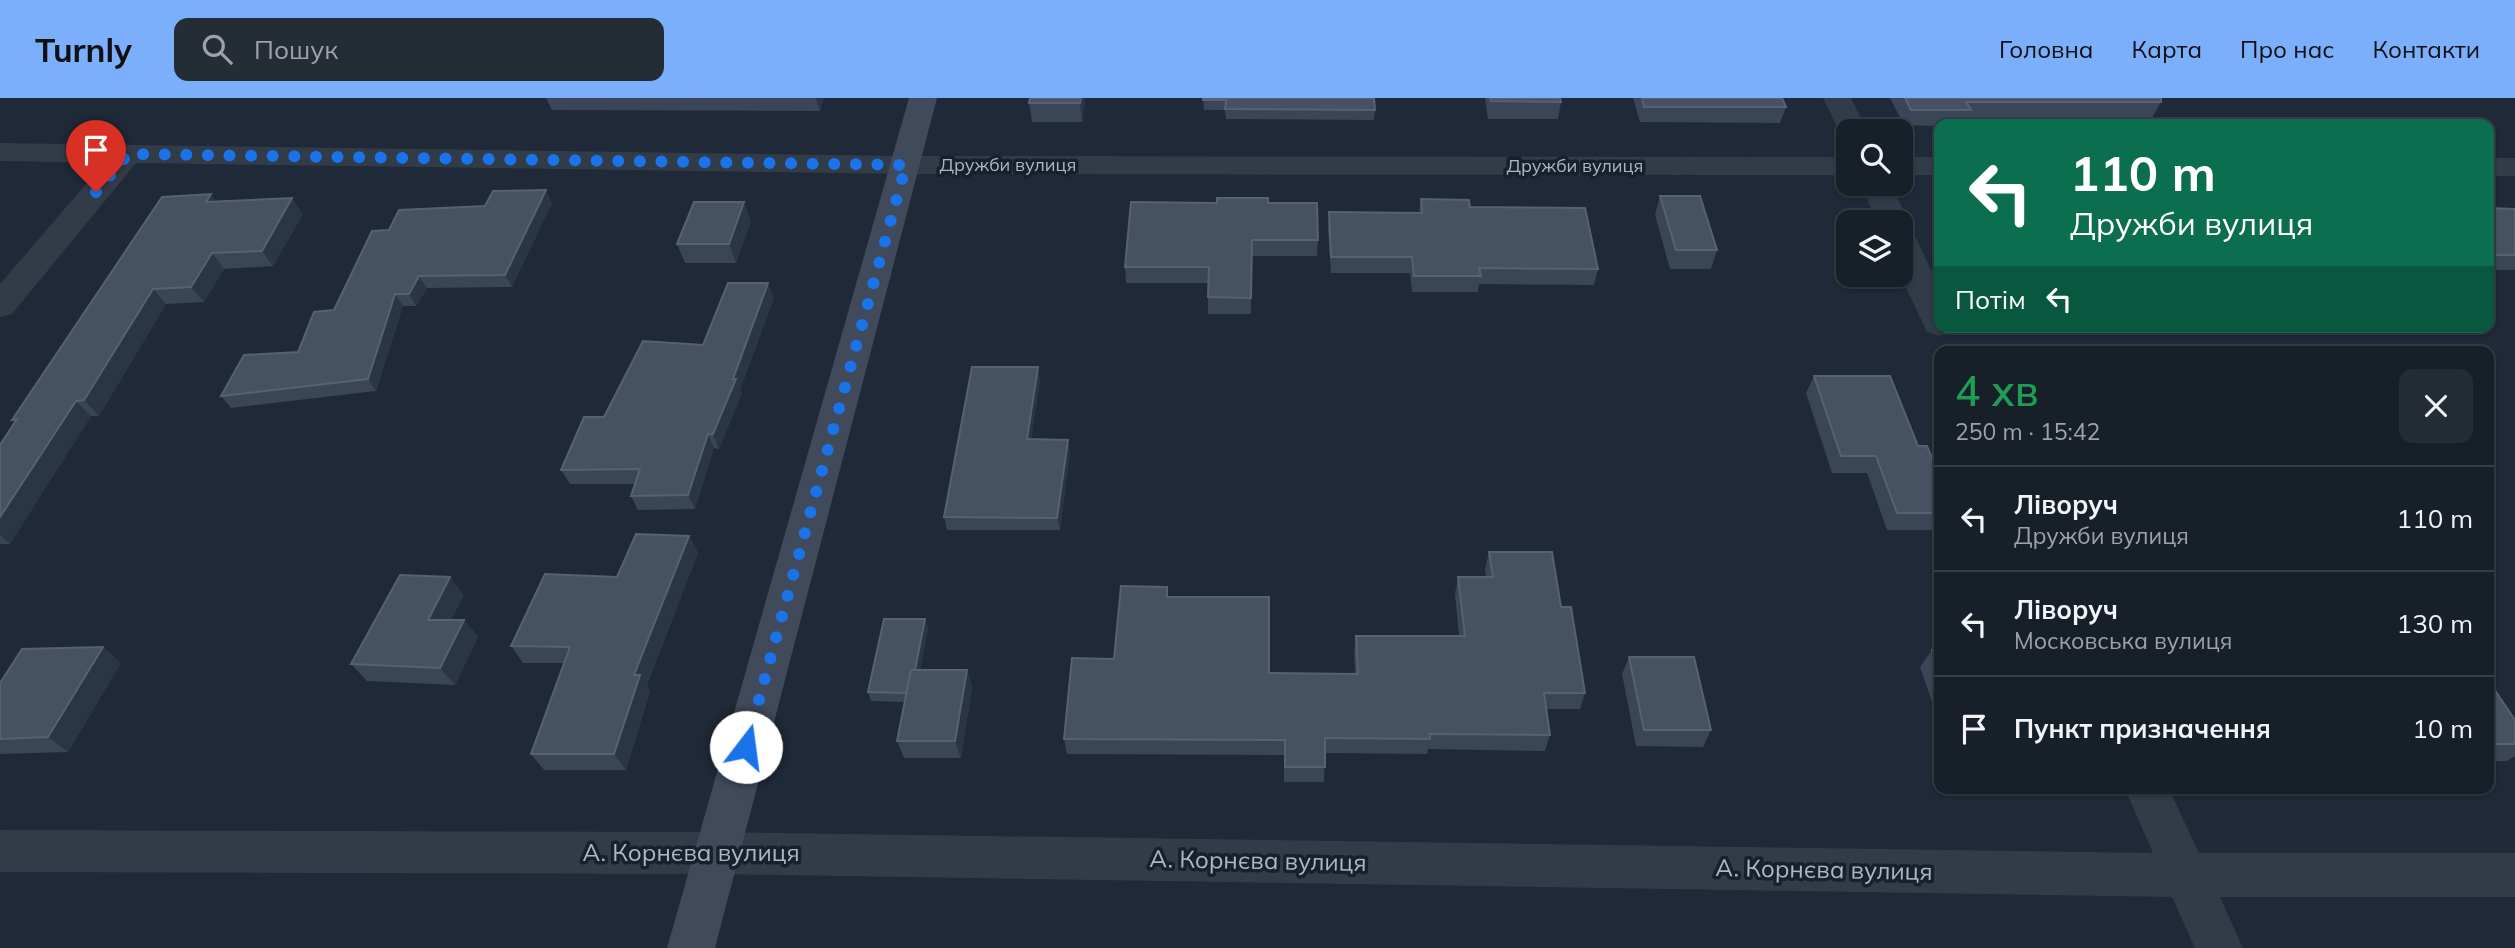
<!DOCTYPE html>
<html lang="uk">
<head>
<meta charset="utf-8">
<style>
	body { margin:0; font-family:Mulish,sans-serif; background:#242c35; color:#f1f3f6; height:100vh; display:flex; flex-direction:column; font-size:26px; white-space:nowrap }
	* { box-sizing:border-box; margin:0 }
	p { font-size:23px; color:#9ea2a8 }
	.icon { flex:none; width:38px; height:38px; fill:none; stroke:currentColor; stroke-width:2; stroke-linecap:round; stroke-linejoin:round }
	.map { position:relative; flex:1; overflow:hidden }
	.drawer { position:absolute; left:1934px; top:248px; width:560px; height:448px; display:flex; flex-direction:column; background:#171f29; border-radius:14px; box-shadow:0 2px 5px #0004,0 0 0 2px #363d46 }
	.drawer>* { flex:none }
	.top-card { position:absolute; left:1934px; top:21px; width:560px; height:214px; border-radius:14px; box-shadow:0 2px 5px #0004,0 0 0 2px #363d46; background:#0b6e4f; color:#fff; overflow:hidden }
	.controls { position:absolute; left:1836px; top:21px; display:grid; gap:14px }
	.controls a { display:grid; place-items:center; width:77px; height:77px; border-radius:14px; background:#171f29; box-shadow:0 2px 5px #0004,0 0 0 2px #363d46; font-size:35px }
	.pin { position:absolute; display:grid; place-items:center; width:60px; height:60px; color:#fff; margin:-72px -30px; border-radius:50% 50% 50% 0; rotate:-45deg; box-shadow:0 0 7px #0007 }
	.pin .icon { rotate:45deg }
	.me { position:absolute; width:77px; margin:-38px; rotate:15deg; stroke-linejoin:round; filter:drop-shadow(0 0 5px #0008) }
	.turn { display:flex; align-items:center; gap:24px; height:147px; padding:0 21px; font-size:32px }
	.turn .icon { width:91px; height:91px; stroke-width:2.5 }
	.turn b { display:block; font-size:49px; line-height:60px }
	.then { display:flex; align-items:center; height:66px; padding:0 21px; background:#0003; gap:14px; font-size:26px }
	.round { display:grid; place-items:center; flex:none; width:74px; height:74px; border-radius:14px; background:#242c35 }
	.head { display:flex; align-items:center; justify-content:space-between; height:119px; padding:0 21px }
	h1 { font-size:42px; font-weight:600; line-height:52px; color:#1e9e55 }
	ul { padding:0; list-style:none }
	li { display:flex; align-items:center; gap:21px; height:105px; padding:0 21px; border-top:2px solid #363d46 }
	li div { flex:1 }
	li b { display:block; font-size:26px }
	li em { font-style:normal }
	header { display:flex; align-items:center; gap:42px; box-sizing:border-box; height:98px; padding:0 35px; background:#7baefb; color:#111 }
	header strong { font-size:33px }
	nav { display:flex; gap:38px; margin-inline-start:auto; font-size:24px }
	.search { width:490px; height:63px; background:#242c35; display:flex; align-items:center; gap:18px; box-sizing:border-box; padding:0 24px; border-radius:14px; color:#9ea2a8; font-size:26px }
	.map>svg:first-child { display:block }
</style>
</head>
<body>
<header>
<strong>Turnly</strong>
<div class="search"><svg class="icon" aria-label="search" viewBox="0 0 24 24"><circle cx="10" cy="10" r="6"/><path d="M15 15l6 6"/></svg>Пошук</div>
<nav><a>Головна</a><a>Карта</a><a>Про нас</a><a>Контакти</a></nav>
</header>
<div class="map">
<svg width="2515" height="850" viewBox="0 0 2515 850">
	<rect width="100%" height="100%" fill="#1f2937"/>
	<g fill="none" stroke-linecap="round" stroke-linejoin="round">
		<path fill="#323b48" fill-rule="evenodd" d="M1823 0H1851L1867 33H1848V41L1842 39Z
			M0 45 906 58 1848 59V77L906 76 136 65 12 216 0 219V186L104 65 0 63Z
			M1900 59H1939V77H1900Z
			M2488 60H2515V78H2488Z
			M1861 86H1891L1909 124 1904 131 1911 133 1916 140 1939 189V229H1954L1951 234 1939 238 1927 234 1900 177V124H1877Z
			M2125 691H2169L2199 755H2515V799H2220L2243 850H2195L2172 799 717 776 0 774V732L717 734 2153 755Z"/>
		<path fill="#404a5b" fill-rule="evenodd" d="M909 0H937L715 850H667Z"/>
	</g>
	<path fill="#3a4556" d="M546 0H824L820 13 552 12Z
		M1030 0H1085L1082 24H1032L1029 5Z
		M1203 0 1375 12 1374 22 1226 21 1225 12H1204Z
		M1485 0H1560L1561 4 1558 21H1488Z
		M1633 0H1782L1786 9 1780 25 1640 24Z
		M1890 0H2161V4L2152 20H1967L1964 26H1939V28L1904 27Z
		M1660 98 1717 152 1711 171H1670L1655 117Z
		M1421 101 1470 109 1598 171 1594 187 1479 186 1478 194H1412L1410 175H1331L1328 130 1329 114 1419 115Z
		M217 104 303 116 273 168 224 171 204 204 166 206 99 318H91L10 446H0V347L15 324 12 322Z
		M552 105 512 189 427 190 416 208H403L376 293 231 310 221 298 298 254 334 212 389 132 485 108Z
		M1268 105 1318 142 1317 158H1252L1251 216H1208V185H1126L1125 169Z
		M2488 110 2515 111V172H2488Z
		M751 123 736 165H685L677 146Z
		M774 200 740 292 742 295 719 351 714 350 695 411 638 412 631 398 635 386H570L561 372 604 319 703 247Z
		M1814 278 1918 348 1939 376V432H1887L1867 375H1832L1806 295Z
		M1040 282 1031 341 1070 354 1060 432H947L944 419Z
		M689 438 698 455 647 587 650 593 626 672H544L531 656 564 565H523L511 548 617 479Z
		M1489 454 1561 509 1585 595 1580 611H1546L1550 637 1545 653 1428 651 1427 656 1325 655 1324 684H1284V657L1067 656 1064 641 1114 561 1167 489 1168 499 1269 575 1355 576 1354 555 1356 538H1459L1455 496 1458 479H1486L1485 471Z
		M464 497 451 522H464L478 539 455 587 367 583 351 566Z
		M925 521 928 530 920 572H967L972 589 961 660H904L897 643 904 604 871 603 868 594Z
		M103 549 121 565 68 654 0 656V585Z
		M1932 552H1939V624L1920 569Z
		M1629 559 1711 632 1703 649 1636 648 1622 576Z
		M2488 582 2515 622V658L2507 663H2488Z"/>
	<path fill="#2a3545" d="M816 0H824L820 13Z
		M1081 0H1085L1082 24 1080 5Z
		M546 92 552 105 512 189 505 177Z
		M211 96 223 112 206 104Z
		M292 100 303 116 273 168 262 153Z
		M744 104 751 123 736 165 729 146Z
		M212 155 224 171 204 204 191 189Z
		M419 178 427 190 416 208 409 196Z
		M768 185 774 200 740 292 742 295 719 351 713 336Z
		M153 191 166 206 99 318 84 302Z
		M395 196 403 208 376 293 368 281Z
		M1038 269 1040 282 1029 354 1027 341Z
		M76 303 91 318 10 446 0 437V419Z
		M708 336 714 350 695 411 688 397Z
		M1068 342 1070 354 1060 432 1057 420Z
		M689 438 698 455 647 587 650 593 626 672 614 656 634 577Z
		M450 479 464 497 442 539 428 522Z
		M925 521 928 530 914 604 910 595Z
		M464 522 478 539 455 587 440 570Z
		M103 549 121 565 68 654 48 639Z
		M967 572 972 589 961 660 955 643Z"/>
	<path fill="#465262" stroke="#566172" stroke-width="2" d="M1030 0H1081L1080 5H1029Z
		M1203 0H1374L1375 12 1225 11 1226 2H1203Z
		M1490 0H1560L1561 4 1491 3Z
		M1642 0H1782L1786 9H1644Z
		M1905 0H2161V4H1966L1971 12H1911Z
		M546 92 505 177 419 178 409 196H395L368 281 221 298 244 257 298 254 314 214 334 212 372 133 389 132 399 112 485 108 493 93Z
		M211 96 206 104 292 100 262 153 212 155 191 189 153 191 84 302 76 303 0 419V347L17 321 12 322 162 99Z
		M1660 98H1700L1717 152H1676Z
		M1217 100H1268V105H1317L1318 142H1252L1251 200 1208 199 1209 169H1125L1131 104 1217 105Z
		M1421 101 1469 102 1470 109 1585 110 1598 171 1479 170 1481 178H1414L1412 159H1331L1329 114 1422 115Z
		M694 104H744L729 146H677Z
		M2488 110 2515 111V157H2488Z
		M728 185H768L733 281H736L713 336H708L688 397 631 398 640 371 561 372 584 319H604L643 243 703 247Z
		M972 269H1038L1027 341 1068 342 1057 420 944 419Z
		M1814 278H1890L1918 348H1927L1939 376V415H1897L1876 358H1841Z
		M636 436 689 438 634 577H640L614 656H531L570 549 511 548 545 476 617 479Z
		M1489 454H1552L1561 509H1571L1585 595H1544L1550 637 1430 636V641L1325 640V669H1285V642L1064 641 1072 560 1114 561 1121 488 1167 489V499H1269V575L1358 576 1356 538H1465L1458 479H1493Z
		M400 477 450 479 428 522H464L440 570 351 566Z
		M884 521H925L915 572H911L906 595 868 594Z
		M103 549 48 639 0 641V585L22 551Z
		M1932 552H1939V572Z
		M1629 559H1694L1711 632H1644Z
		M911 572H967L955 643H897Z
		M2488 582 2515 622V646H2488Z"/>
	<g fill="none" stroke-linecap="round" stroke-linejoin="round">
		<path stroke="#1a73e8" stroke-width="12" stroke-dasharray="0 21.6" d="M96 94 128 56 906 67 746 649"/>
	</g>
	<g text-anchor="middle" stroke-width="7" stroke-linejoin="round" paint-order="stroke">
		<g font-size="18" fill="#acb6c5" stroke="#18202c">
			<text x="1008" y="73">Дружби вулиця</text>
			<text x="1575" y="74">Дружби вулиця</text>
		</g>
		<g font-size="24" fill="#acb6c5" stroke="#18202c">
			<text x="691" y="763">А. Корнєва вулиця</text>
			<text transform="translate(1258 763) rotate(1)" y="8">А. Корнєва вулиця</text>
			<text transform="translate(1824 772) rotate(1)" y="8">А. Корнєва вулиця</text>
		</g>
	</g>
</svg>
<div class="controls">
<a><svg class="icon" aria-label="search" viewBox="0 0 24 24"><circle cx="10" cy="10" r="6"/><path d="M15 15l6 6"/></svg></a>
<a><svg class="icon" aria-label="layers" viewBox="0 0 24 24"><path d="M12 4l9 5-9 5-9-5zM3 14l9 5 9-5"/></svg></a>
</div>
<div class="pin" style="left:96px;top:94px;background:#d93025"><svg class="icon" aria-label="arrive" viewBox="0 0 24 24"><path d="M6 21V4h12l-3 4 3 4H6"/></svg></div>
<svg class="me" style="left:746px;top:649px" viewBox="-20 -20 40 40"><circle r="19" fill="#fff"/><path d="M0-13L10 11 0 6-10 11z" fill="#1a73e8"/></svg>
<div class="top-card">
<div class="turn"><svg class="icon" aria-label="left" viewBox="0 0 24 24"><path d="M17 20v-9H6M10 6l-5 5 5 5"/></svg><div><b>110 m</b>Дружби вулиця</div></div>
<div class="then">Потім<svg class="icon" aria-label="left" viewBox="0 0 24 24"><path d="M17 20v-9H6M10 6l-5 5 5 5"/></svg></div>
</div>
<section class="drawer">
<div class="head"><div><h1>4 хв</h1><p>250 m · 15:42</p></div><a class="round"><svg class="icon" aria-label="close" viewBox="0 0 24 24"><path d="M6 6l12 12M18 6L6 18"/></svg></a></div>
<ul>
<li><svg class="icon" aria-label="left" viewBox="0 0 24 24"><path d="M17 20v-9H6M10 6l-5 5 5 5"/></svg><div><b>Ліворуч</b><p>Дружби вулиця</p></div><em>110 m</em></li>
<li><svg class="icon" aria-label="left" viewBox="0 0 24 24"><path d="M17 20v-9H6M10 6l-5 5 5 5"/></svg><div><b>Ліворуч</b><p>Московська вулиця</p></div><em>130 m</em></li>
<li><svg class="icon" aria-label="arrive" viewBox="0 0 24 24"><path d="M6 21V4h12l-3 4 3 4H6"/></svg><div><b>Пункт призначення</b></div><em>10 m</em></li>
</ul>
</section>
</div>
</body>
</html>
